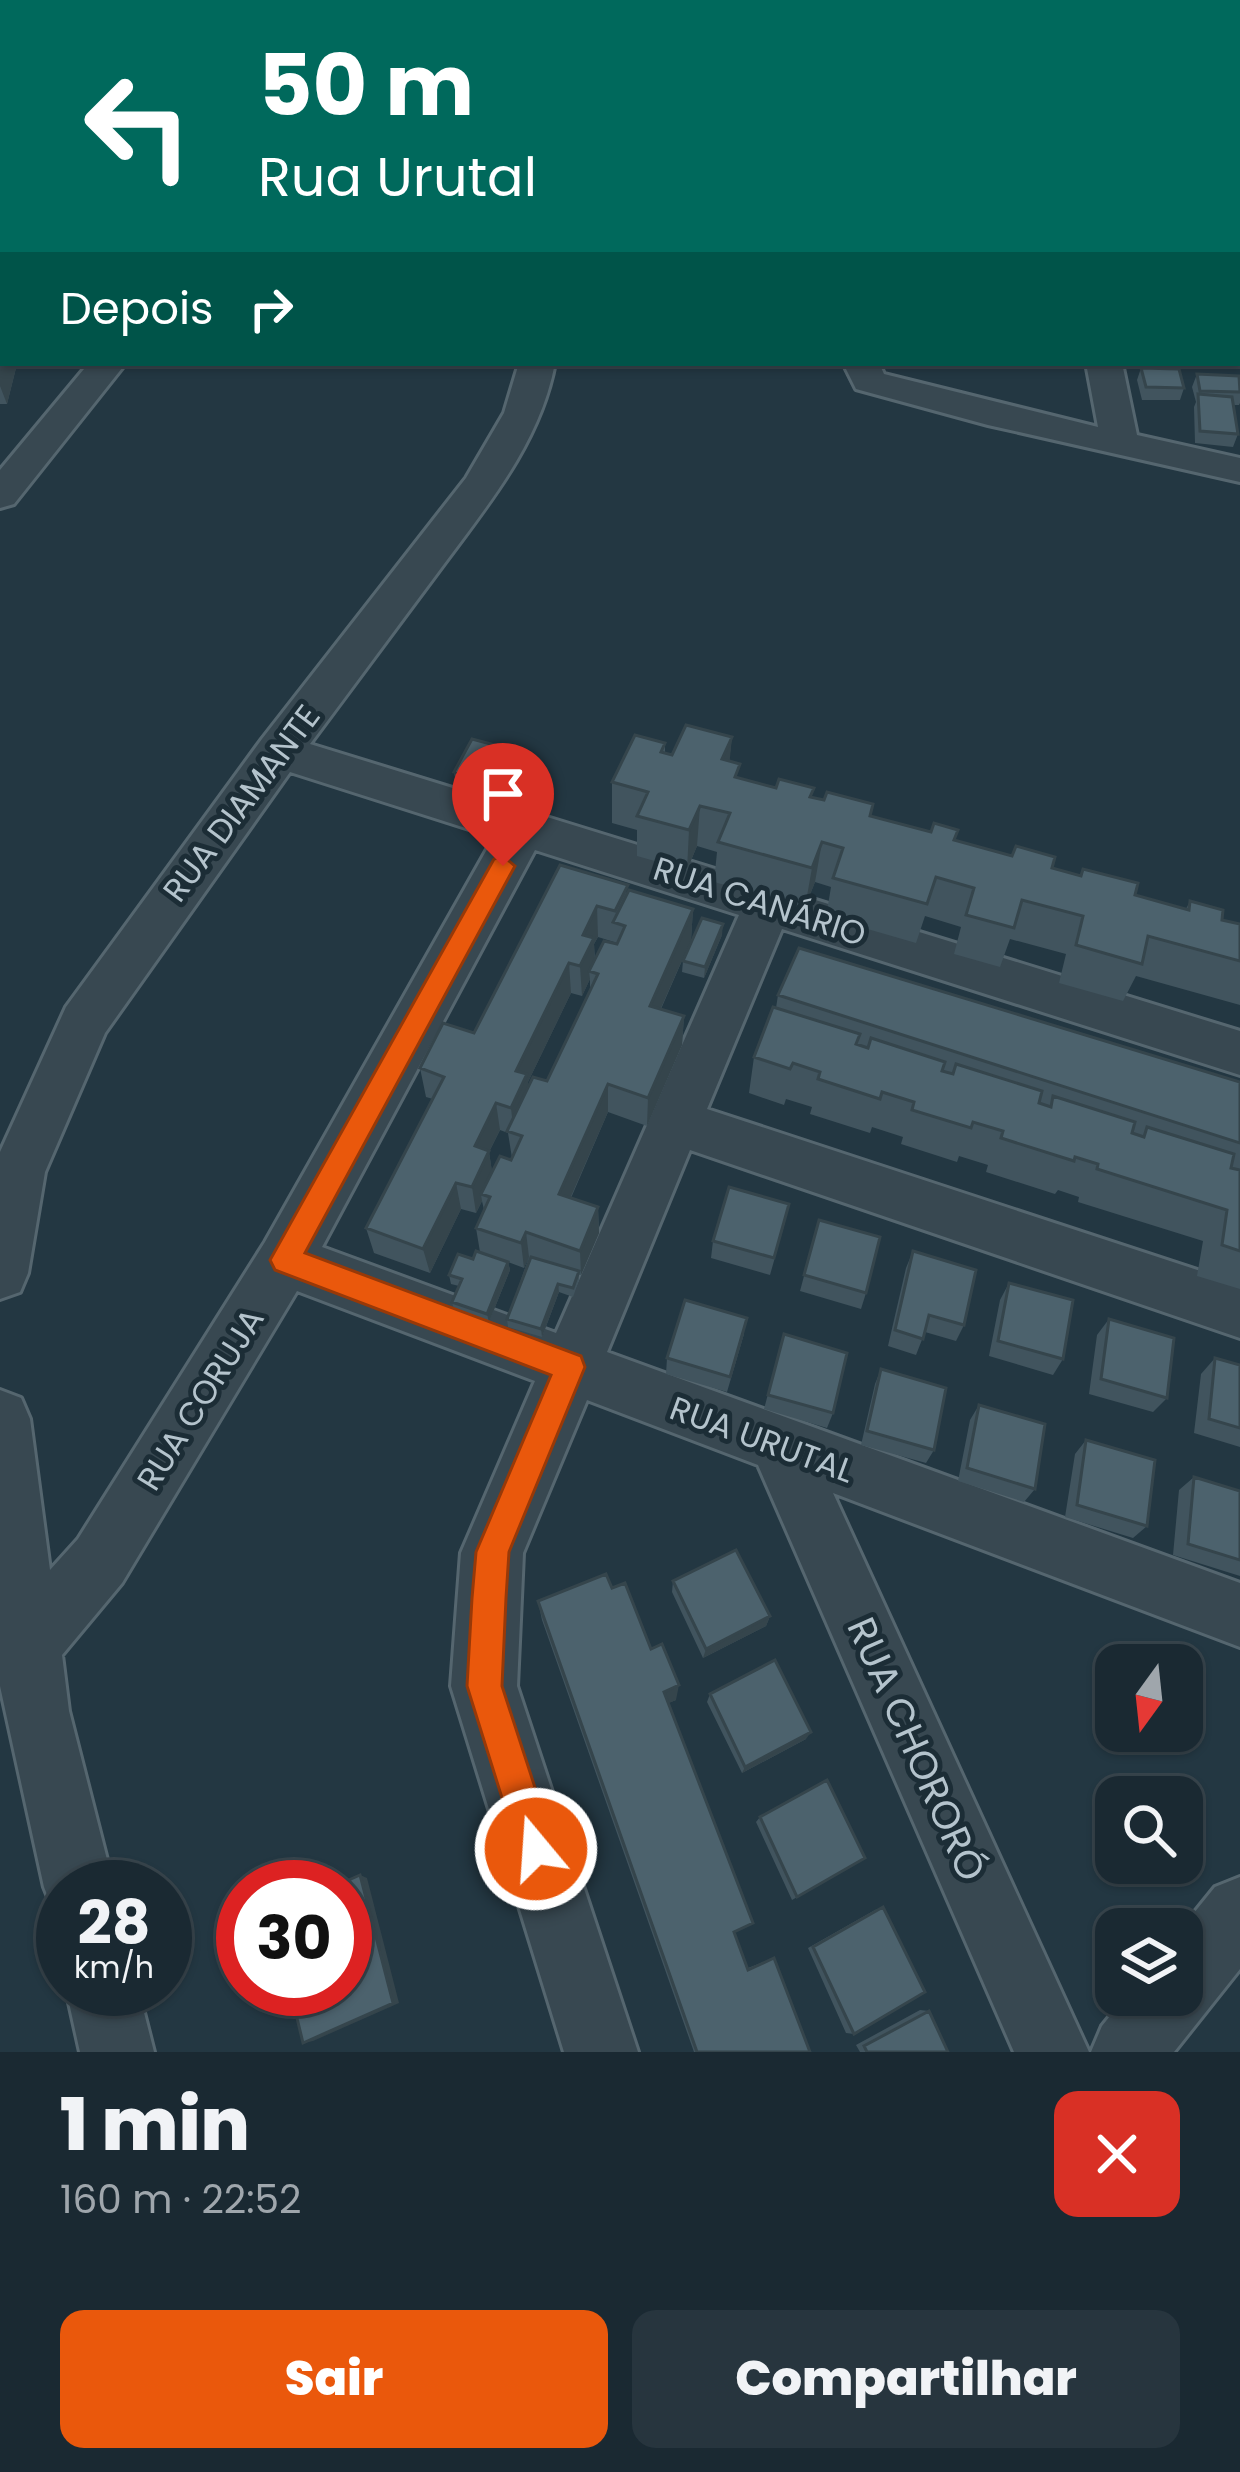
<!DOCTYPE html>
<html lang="pt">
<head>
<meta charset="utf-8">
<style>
	body { margin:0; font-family:Poppins,sans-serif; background:#27353e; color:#f1f3f6; height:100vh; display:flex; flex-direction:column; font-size:45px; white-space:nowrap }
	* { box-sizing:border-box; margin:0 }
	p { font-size:39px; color:#9fa6ac }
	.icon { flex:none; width:66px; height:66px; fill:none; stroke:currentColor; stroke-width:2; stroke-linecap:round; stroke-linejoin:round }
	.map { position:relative; height:2052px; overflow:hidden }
	.side { display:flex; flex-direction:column; background:#1a2932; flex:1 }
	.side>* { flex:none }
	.guide { position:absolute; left:0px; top:0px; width:1242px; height:366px; box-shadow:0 3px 9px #0004,0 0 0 3px #38454d; background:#00695c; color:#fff; overflow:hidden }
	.needle { width:78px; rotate:195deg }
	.tools { position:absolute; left:1095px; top:1644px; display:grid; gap:24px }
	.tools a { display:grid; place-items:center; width:108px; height:108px; border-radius:24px; background:#1a2932; box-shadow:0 3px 9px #0004,0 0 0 3px #38454d; font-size:60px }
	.speed { position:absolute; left:36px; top:1860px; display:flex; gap:24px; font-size:60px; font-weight:700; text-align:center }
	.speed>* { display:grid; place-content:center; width:156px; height:156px; border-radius:50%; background:#1a2932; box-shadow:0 3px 9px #0004,0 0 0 3px #38454d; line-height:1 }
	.speed small { font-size:30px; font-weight:400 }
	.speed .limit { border:18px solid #d22; background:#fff; color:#111 }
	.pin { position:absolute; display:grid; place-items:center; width:102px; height:102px; color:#fff; margin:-123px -51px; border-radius:50% 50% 50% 0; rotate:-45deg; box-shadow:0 0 12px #0007 }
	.pin .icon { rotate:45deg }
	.me { position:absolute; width:132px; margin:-66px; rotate:342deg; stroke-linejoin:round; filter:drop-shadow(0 0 9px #0008) }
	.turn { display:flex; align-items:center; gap:42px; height:252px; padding:0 60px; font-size:54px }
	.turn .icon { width:156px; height:156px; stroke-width:2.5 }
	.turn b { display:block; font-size:84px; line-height:102px }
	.then { display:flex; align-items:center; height:114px; padding:0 60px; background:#0003; gap:24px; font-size:45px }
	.round { display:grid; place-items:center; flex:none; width:126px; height:126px; border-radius:24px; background:#27353e }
	.summary { display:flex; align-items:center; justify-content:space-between; height:204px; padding:0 60px }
	h1 { font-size:72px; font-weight:800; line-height:90px }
	.button { display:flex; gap:24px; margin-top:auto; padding:24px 60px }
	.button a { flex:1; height:138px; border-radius:24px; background:#ea580c; color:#fff; font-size:48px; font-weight:800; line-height:138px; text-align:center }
	.button a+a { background:#27353e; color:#f1f3f6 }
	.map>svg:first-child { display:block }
</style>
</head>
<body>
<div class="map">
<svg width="1240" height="2052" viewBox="0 0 1240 2052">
	<rect width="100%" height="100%" fill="#233742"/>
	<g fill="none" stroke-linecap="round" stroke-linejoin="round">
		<defs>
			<path id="minor" d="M0 0H116L118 3H3L0 11Z
				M534 0H562L564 3H536Z
				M1239 49H1240V67H1239Z
				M0 95H3V113H0Z
				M1239 101H1240V120H1239Z
				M1239 155H1240V175H1239Z
				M89 363H126L14 504 0 508V470Z
				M519 363H555C540 444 485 508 438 572 395 629 353 687 310 744L1240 1031V1075L782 929 707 1109 1240 1284V1338L690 1150 607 1352 1240 1583V1647L833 1493 1089 2052H1014L758 1465 587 1400 523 1553 517 1686 638 2052H564L451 1686 461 1553 535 1381 297 1291 122 1583 62 1655 69 1711 114 1887H63V1915L54 1912 44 1887 0 1686V1390L21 1398 30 1419 50 1570 78 1539 265 1242 494 837 290 772 105 1033 45 1172 28 1273 20 1292 0 1299V1152L66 1007 262 739 466 478 504 413ZM535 850 739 915 556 1333 322 1247Z
				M843 363H879L884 374 1098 427 1086 363H1122L1137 435 1240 458V482L988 425 856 389Z
				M1240 1877V1969L1174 2052H1091L1102 2026 1127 1995H1182L1181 1929 1215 1887Z
				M66 1989H138L154 2052H80Z"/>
		</defs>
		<use href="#minor" stroke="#55666f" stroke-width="6"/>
		<use href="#minor" fill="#384851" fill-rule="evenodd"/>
	</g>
	<path fill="#41545e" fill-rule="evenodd" d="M1029 0H1135L1138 3H1029Z
		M0 28H3V76H0Z
		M1239 166H1240V361L1239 356Z
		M0 174H3V242H0Z
		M0 253 3 262V315L0 311Z
		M0 341 3 363 17 364 7 404H0Z
		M1141 368 1184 388 1180 400H1142L1137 380Z
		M1197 374 1240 378V403L1239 405H1234L1238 434 1233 447 1195 443 1194 407 1196 402 1192 387Z
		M732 737 729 761 738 778 812 797 871 816 1052 868 1080 875 1083 869 1135 895 1186 909 1190 901 1222 920 1240 924V1005L1136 976 1123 1001 1059 983 1066 954 1010 939 1000 967 954 954 961 927 925 916 916 943 826 917 831 887 815 882 805 907 714 882 717 852 697 846 687 870 637 856V830L612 823V782L665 743V753L672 755Z
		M521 752 522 764 504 797 456 784 454 772Z
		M560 865 628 893 693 909 691 940 661 1009 684 1016 682 1045 647 1126 608 1112 571 1198 598 1207 599 1233 581 1275H579V1280L573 1297 559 1292 542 1337 508 1327 507 1319 529 1257 524 1268 508 1262 510 1270 489 1322 454 1310 452 1302 459 1286 451 1284 449 1275 480 1252 476 1228 484 1210 482 1201 476 1213 461 1209 430 1273 374 1253 366 1228 433 1099 426 1097 420 1068 474 1033ZM598 937 614 942V944L595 960 594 944ZM590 979V990L547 1081 528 1087V1082L571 993 582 996ZM500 1130 508 1133 512 1158 492 1172 489 1152Z
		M722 935 704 978 682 972 683 961Z
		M778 995 1240 1082V1289L1197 1276 1203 1241 1078 1202 1079 1197 1058 1190 1055 1194 986 1172 988 1165 959 1156 957 1162 901 1144 903 1137 872 1127 870 1133 810 1114 812 1107 786 1099 784 1105 749 1093 754 1057 776 1008Z
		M819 1220 866 1293 861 1309 800 1291Z
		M785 1222 770 1275 711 1258 713 1241Z
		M913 1251 964 1325 956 1341 925 1332 916 1355 888 1346 906 1268Z
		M1009 1283 1063 1359 1053 1375 989 1356 1000 1300Z
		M1109 1319 1167 1398 1153 1412 1089 1394 1097 1335Z
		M744 1334 727 1392 666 1374 667 1358Z
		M784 1334 833 1413 827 1428 764 1409Z
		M1215 1358 1240 1365V1447L1194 1433 1201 1374Z
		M881 1369 934 1450 926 1463 861 1445 875 1384Z
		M979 1405 1035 1489 1024 1502 958 1481 970 1420Z
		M1086 1440 1147 1526 1133 1538 1065 1517 1075 1454Z
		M1194 1477 1240 1491V1576L1173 1555 1179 1490Z
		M673 1581 770 1616 766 1626 703 1658 672 1592Z
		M612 1588 651 1649 676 1700 668 1703 734 1933 748 1968 774 1958 810 2052H694L542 1620 538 1601Z
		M710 1694 806 1739 742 1773 707 1702Z
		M760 1817 865 1858 792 1900 756 1822Z
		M883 1907 854 2034 846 2033 808 1948 875 1910Z
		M920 2010 929 2011 948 2052H860L856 2045Z"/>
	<path fill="#35454c" d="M3 358V363L17 364 7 404 0 386V370Z
		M732 737 728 778 722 759Z
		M521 752 522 764 504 797 503 785Z
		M700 806 697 846 687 870 689 830Z
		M822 842 815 882 805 907 812 868Z
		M597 906 598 937 594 944 595 969 589 971 590 979 582 996 580 966 583 935Z
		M693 909 691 940 649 1035 650 1006Z
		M723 924 722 935 704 978 705 967Z
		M569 963 571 993 528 1082 530 1103 514 1135 511 1108 516 1071Z
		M684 1016 682 1045 647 1126 648 1098Z
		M608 1084V1112L561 1219 559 1194Z
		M496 1103 500 1130 489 1152 493 1178 481 1194 482 1201 476 1213 472 1187 475 1146Z
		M456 1183 461 1209 430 1273 423 1249Z
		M598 1207 599 1233 581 1275 580 1251Z
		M526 1232 529 1257 524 1268 521 1243Z
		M508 1262 510 1270 489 1322 487 1314Z
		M558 1284 559 1292 542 1337 541 1329Z
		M770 1616 766 1626 703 1658 706 1649Z
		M679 1685 676 1700 662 1706 664 1692Z
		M811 1732 806 1739 742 1773 745 1767Z
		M360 1875 367 1878 399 2003 313 2041 303 2043Z"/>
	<path fill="#4c626d" stroke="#35454c" stroke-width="3" d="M2 0H67L66 3H3V13H0Z
		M1058 0H1135L1138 3H1061Z
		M0 28H3V52H0Z
		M0 120H3V138H0Z
		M0 174H3V218H0Z
		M3 263V291H0V270Z
		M3 340V358L0 370V341Z
		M1141 368 1179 369 1184 388 1146 387Z
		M1197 374 1239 376 1240 392 1200 391Z
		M1198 394 1232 397 1238 434 1200 431Z
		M686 725 732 737 722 759 740 764 735 777 776 788 779 779 814 788 810 797 824 800 827 792 873 804 870 816 931 832 934 823 958 830 954 840 1012 856 1016 846 1055 857 1052 868 1081 876 1083 869 1138 883 1135 895 1189 910 1190 901 1223 910 1222 920 1240 924V961L1148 936 1142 964 1076 945 1083 916 1022 900 1014 928 966 915 974 888 936 877 927 904 833 878 843 848 822 842 812 868 718 842 730 813 700 806 689 830 637 816 648 792 612 782 635 735 665 743 661 752 672 755Z
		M472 739 521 752 503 785 454 772Z
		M560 865 628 885 615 911 597 906 583 935 594 938 580 966 569 963 516 1071 527 1074 511 1108 496 1103 475 1146 489 1151 472 1187 456 1183 423 1249 366 1228 444 1077 420 1068 443 1023 474 1033Z
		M629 890 693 909 650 1006 684 1016 648 1098 608 1084 559 1194 598 1207 580 1251 526 1232 521 1243 476 1228 490 1197 481 1194 500 1156 511 1160 522 1136 507 1131 533 1077 547 1081 598 974 589 971 604 941 617 944 625 926 613 922Z
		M702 918 723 924 705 967 683 961Z
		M799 948 1240 1082V1143L778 995Z
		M773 1007 860 1034 856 1044 868 1048 871 1038 945 1062 942 1071 953 1074 956 1064 1042 1091 1039 1103 1051 1107 1053 1096 1135 1122 1132 1133 1144 1137 1147 1127 1234 1154 1231 1168 1240 1170V1251L1222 1245 1227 1210 1097 1169 1098 1164 1075 1157 1074 1161 1001 1138 1003 1131 973 1122 971 1128 912 1110 914 1102 882 1092 880 1099 818 1079 820 1072 793 1063 790 1069 754 1057Z
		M729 1187 789 1204 774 1258 713 1241Z
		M819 1220 880 1237 866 1293 804 1275Z
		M476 1251 508 1262 487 1314 452 1302 462 1279 449 1275 458 1254 473 1259Z
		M913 1251 976 1270 964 1325 929 1315 923 1339 895 1330Z
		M531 1257 579 1271 573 1288 558 1284 541 1329 507 1319Z
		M1009 1283 1073 1300 1063 1359 998 1341Z
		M685 1300 747 1318 730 1377 667 1358Z
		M1109 1319 1174 1338 1167 1398 1101 1379Z
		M784 1334 847 1353 833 1413 768 1395Z
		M1215 1358 1240 1365V1428L1209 1419Z
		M881 1369 946 1388 934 1450 867 1431Z
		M979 1405 1045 1424 1035 1489 967 1468Z
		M1086 1440 1155 1460 1147 1526 1077 1505Z
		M1194 1477 1240 1491V1560L1188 1544Z
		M736 1550 770 1616 706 1649 673 1581Z
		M606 1574 612 1588 625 1583 651 1649 662 1644 679 1685 664 1692 753 1923 734 1932 748 1970 774 1958 810 2052H697L538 1601Z
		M775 1660 811 1732 745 1767 710 1694Z
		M827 1780 865 1858 797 1897 760 1817Z
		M360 1875 393 2003 303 2043 290 1989H345V1887H333Z
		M883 1907 925 1992 854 2034 813 1947Z
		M929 2011 948 2052H867L864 2046Z"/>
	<path fill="#ea580c" stroke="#983908" stroke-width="3" d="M503 856 515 866 305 1253 581 1356 585 1367 509 1552 506 1598 502 1686 555 1849 550 1862 536 1867 523 1862 518 1849 467 1686 472 1598 476 1552 551 1375 275 1270 270 1260 494 859Z"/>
	<g text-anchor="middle" stroke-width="10" stroke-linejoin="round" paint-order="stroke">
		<g font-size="33" fill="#b4c3cc" stroke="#1c2d36">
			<text transform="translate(241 803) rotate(-53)" y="12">RUA DIAMANTE</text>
			<text transform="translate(760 901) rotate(18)" y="12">RUA CANÁRIO</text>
			<text transform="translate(200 1399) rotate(-58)" y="12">RUA CORUJA</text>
			<text transform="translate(762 1439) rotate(20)" y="12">RUA URUTAL</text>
		</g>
		<g font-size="39" fill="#b4c3cc" stroke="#1c2d36">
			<text transform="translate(917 1749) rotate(66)" y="14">RUA CHORORÓ</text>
		</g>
	</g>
</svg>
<div class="tools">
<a><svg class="needle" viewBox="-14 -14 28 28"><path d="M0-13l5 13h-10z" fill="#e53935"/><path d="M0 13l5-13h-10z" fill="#9fa6ac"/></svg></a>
<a><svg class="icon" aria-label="search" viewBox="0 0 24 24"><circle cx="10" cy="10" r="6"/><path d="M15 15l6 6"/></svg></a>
<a><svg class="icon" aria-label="layers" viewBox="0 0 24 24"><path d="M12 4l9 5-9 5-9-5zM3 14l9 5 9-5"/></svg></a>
</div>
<div class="speed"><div>28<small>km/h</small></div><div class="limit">30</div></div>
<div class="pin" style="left:503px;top:866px;background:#d93025"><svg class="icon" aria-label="arrive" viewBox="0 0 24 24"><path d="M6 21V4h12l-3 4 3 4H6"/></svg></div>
<svg class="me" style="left:536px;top:1849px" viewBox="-20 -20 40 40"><circle r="17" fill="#ea580c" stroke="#fff" stroke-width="3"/><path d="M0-11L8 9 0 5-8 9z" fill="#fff"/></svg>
<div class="guide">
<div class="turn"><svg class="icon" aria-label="left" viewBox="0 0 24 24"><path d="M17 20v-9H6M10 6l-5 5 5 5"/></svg><div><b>50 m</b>Rua Urutal</div></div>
<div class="then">Depois<svg class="icon" aria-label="right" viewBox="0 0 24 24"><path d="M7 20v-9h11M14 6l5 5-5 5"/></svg></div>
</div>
</div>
<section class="side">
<div class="summary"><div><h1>1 min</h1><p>160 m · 22:52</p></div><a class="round" style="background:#d93025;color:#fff"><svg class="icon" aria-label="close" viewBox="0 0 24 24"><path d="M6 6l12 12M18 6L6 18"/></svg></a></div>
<div class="button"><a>Sair</a><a>Compartilhar</a></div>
</section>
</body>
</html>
